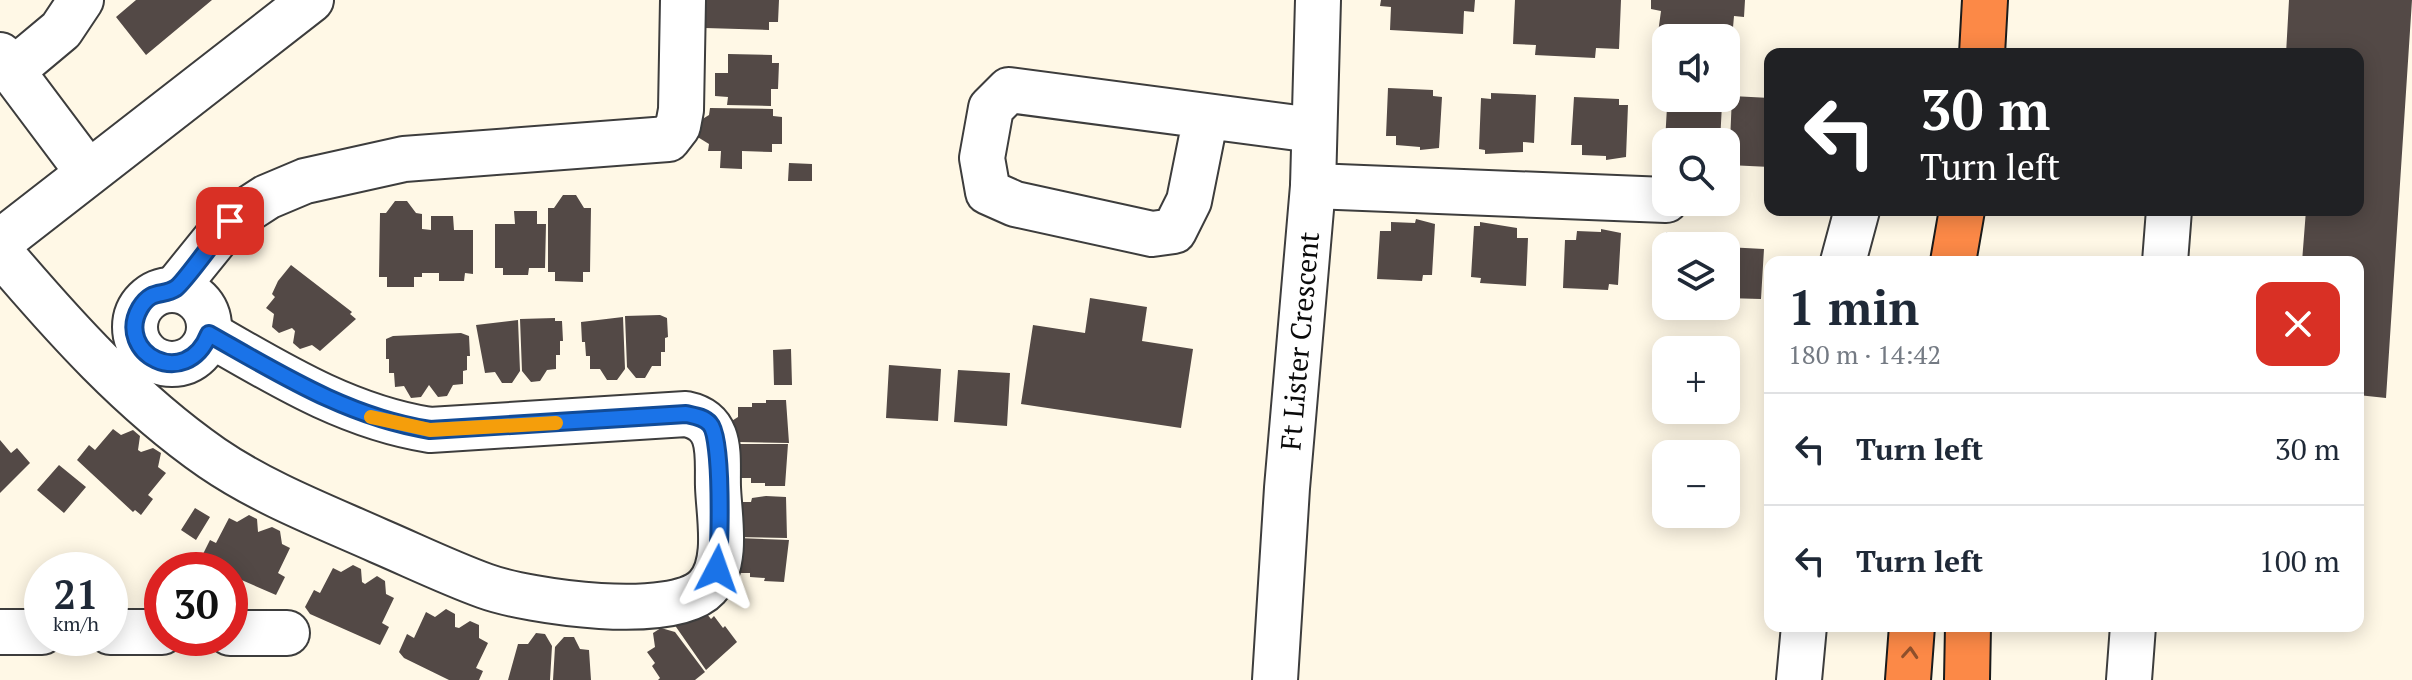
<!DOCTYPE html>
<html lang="en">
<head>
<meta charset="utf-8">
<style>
	body { margin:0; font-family:"PT Serif",serif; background:#f2f2f3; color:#1f2937; height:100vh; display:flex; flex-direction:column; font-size:30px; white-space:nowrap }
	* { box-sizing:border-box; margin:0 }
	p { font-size:26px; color:#747a83 }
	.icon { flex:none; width:44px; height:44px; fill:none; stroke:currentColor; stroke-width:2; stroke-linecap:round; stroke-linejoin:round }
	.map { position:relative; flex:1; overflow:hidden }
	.drawer { position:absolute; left:1764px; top:256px; width:600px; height:376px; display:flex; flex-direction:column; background:#fff; border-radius:16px; box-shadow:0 4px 20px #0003 }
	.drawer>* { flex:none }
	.banner { position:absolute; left:1764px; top:48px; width:600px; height:168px; border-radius:16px; box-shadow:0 4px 20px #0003; background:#202124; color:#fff; overflow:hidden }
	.tools { position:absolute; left:1652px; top:24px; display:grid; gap:16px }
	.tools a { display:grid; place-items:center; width:88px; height:88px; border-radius:16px; background:#fff; box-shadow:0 4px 20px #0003; font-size:40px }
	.speed { position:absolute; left:24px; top:552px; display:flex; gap:16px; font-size:40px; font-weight:700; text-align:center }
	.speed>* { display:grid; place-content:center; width:104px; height:104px; border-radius:50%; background:#fff; box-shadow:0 4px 20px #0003; line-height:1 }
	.speed small { font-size:20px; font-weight:400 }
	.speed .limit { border:12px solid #d22; background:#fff; color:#111 }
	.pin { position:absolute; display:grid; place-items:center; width:68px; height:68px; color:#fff; margin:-34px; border-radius:16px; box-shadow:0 4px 12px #0006 }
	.me { position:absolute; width:88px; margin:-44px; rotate:4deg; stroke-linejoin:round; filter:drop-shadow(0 0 6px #0008) }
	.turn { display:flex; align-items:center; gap:28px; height:168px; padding:0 24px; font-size:36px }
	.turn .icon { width:104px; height:104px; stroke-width:2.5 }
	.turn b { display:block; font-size:56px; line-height:68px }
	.round { display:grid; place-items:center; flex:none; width:84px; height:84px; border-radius:16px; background:#f2f2f3 }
	.summary { display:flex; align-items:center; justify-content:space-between; height:136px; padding:0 24px }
	h1 { font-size:48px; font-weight:800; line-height:60px }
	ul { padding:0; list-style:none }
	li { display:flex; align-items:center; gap:24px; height:112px; padding:0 24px; border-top:2px solid #e0e1e3 }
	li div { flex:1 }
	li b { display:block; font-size:30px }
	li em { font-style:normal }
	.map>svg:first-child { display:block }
</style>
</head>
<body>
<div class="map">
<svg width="2412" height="680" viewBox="0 0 2412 680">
	<rect width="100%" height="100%" fill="#fff8e6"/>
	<path fill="#534946" d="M136 0H212L146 55 116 17Z
		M693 0H779L778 22H769V30L705 28V22H701Z
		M1381 0H1475L1474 12 1464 11 1463 34 1390 30 1391 7 1380 6Z
		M1515 0H1621L1619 49 1596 48 1595 58 1535 55 1536 45 1513 44Z
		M1651 0H1745L1744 17 1734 16 1732 39 1658 33 1661 11 1651 9Z
		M2289 0H2412L2386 398 2358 395V262H2302L2306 210H2358V54H2286Z
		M728 54 772 55V63H779L778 89H771V106L727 105 728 97 715 96V73H728Z
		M1388 88 1433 90V96L1442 97 1439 148 1420 150V147L1396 145V136H1386Z
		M1491 93 1536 95 1534 143 1523 142V152L1485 154V150L1479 149 1481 98 1491 99Z
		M1732 96 1770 98V167L1729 165Z
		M1574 97 1619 99V105H1628L1626 157 1606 160V156L1582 155V145H1571Z
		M1677 102 1722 104 1720 142H1665L1667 107 1676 108Z
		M710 108 773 109V116L782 117V144H772V152L742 151V169L720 168 721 151H708L709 144 696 136V123L709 115Z
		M789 163 812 164V181H788Z
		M563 195H576L584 208H591L590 272H583V282L555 281V272H548V208H554Z
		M395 201H407L416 213 422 214V229L431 230V216H453L454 230H473V274L465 273 464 281H439V273H422V277H414V287H387V277H379L380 213H386Z
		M514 211H537V224H546L545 268H529L528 275H503V268H495V224H515Z
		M1416 219 1435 224 1432 275H1423L1422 281 1377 279 1380 231H1391V222L1415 223Z
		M1480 222 1517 228V238H1528L1526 286 1480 283 1481 278 1471 277 1474 226H1480Z
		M1601 229 1621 233 1618 285 1609 284 1608 290 1563 288 1565 240H1576L1577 231 1601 232Z
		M1666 232 1704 237 1703 246H1666V287H1657L1660 235 1666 236Z
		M1726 247 1764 249 1761 299 1726 298Z
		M291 265 352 312 350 314 356 319 320 351 312 345 300 349 293 343 295 331 292 328 279 333 272 327 274 314 266 308 275 297 272 294 278 281Z
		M1090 298 1147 307 1142 341 1193 349 1181 428 1021 404 1033 325 1085 333Z
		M660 315 667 318 668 337 665 338V352H661V366H652L645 378H636L627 367 625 316Z
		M623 317 625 369 617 380H607L600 369H590V356H586L585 342H582L581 322Z
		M555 318V321H562L563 341H560V355H556V369L547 370 540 381 531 382 522 371 520 319Z
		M518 320 520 371 512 383H502L495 372 485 373 476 325Z
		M461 333 469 336 470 356H467V370L463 371V384L453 385 447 396 438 397 429 385 421 397 411 398 404 386 395 387 394 373H389V359H386V339L393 336Z
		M791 349 792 385H774L773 350Z
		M889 365 941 369 938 421 886 418Z
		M958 370 1010 373 1007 426 954 422Z
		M766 400H786L789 443 738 442 727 424 738 417V407H752V403H766Z
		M113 429 121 435 133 430 140 436 138 450 141 452 153 448 161 453 158 467 166 473 148 495 153 499 141 515 135 510 133 512 77 460 89 445 95 450Z
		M0 440 11 453 17 448 30 463 0 493Z
		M737 444H788L785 486H765V483H751V478H737Z
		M59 465 86 487 64 513 37 490Z
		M766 496 786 497 787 538 736 537 738 502H751L752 498Z
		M195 508 210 517 196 540 181 530Z
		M249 515 257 519 258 532 272 527 280 531 282 544 290 548 278 573 285 577 276 595 230 575V570L206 564 201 558 210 540 216 543 229 518 237 522Z
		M738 538 789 540 784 582 764 581 765 578 750 577V573H736Z
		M353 565 361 569 362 582 365 584 377 576 385 581 386 594 394 598 382 623 389 627 380 645 310 614 305 607 314 590 320 593 333 568 341 572Z
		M702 608 711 619 714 616 723 628 725 626 737 642 706 670 674 624Z
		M446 609 455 614V627L459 628 470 621 479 625V638L488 643 476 668 483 671 479 680H449L404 658 399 652 407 634 414 638 426 612 435 617Z
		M661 628 675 632 705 672 695 680H658L660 678 652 666 655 663 647 652 655 647 653 633Z
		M536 633 545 634 552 646 550 680H508L518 644H528Z
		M564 637H574L580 649 589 650 591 680H553L555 647Z"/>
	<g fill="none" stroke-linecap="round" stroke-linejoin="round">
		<defs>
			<g id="minor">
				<path d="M0 55 87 171"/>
				<path d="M12 71 61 30 81 0"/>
				<path d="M1206 116 1189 201 1174 231 1152 234 1015 204 988 192 982 158 991 108 1009 90 1313 130"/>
				<path d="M1313 186 1666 200"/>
				<path d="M0 242 311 0"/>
				<path d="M0 252C64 327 130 401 212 458 263 493 323 516 379 541 414 556 449 573 485 586 529 602 674 623 707 587 729 563 719 516 718 487 717 456 724 422 686 414L430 430C348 417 280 375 209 334"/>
				<path d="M1843 262 1857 210"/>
				<path d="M2165 262 2169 210"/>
				<path d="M175 289 230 221 267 197 305 181 404 159 668 139 678 126 681 110 683 0"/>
				<circle cx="172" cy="327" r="37"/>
				<path d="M0 632H42"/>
				<path d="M110 632H162"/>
				<path d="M230 633H287"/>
				<path id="s1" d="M1275 680 1287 488 1313 186 1318 0"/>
				<path d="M1799 680 1804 626"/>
				<path d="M2129 680 2133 626"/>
			</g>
			<path id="highway" d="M1982 54 1985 0
				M1953 262 1962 210
				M1908 680 1912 626
				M1967 680 1968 626"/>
		</defs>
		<use href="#minor" stroke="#3d3d3d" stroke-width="48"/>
		<use href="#highway" stroke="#1b1b1b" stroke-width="48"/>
		<use href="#minor" stroke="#fff" stroke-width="44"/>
		<use href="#highway" stroke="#fc8947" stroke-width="44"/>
	</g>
	<defs><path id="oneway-chevron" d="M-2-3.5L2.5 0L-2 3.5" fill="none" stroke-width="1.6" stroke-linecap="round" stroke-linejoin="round" transform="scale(2)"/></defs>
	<use stroke="#8f502c" href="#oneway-chevron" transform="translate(1910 653) rotate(-86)"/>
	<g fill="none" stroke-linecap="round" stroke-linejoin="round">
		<defs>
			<path id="route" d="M230 221C219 233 184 283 176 288 163 297 152 288 140 308 114 353 186 392 209 334 280 374 348 417 430 430L686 414C695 416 704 417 710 424 723 438 720 546 717 569"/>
		</defs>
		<use href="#route" stroke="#114b97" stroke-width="20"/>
		<use href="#route" stroke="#1a73e8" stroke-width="14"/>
		<path stroke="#f59e0b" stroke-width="14" d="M371 417 430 430 556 423"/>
	</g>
	<g text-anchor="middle" stroke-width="8" stroke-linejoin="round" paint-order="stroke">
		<g font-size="28" fill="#0a0a0a" stroke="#fff">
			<text dy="10" stroke="none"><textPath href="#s1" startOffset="340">Ft Lister Crescent</textPath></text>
		</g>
	</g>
</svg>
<div class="tools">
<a><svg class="icon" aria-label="sound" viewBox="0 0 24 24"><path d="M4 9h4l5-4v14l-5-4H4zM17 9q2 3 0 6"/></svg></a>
<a><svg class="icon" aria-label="search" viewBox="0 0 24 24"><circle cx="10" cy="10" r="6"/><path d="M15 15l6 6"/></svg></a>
<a><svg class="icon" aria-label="layers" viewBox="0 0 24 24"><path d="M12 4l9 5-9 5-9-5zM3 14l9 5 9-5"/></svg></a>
<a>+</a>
<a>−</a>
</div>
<div class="speed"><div>21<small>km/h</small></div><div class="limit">30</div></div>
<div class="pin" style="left:230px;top:221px;background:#d93025"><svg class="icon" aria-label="arrive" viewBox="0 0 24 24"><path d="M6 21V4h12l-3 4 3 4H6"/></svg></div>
<svg class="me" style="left:717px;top:569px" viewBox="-20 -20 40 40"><path d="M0-17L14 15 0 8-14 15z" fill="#1a73e8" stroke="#fff" stroke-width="4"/></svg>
<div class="banner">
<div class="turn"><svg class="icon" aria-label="left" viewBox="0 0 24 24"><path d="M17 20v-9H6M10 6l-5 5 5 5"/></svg><div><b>30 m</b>Turn left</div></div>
</div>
<section class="drawer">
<div class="summary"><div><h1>1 min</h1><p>180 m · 14:42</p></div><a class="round" style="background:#d93025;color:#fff"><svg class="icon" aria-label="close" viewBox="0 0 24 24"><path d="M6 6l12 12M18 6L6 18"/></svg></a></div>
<ul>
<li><svg class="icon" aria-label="left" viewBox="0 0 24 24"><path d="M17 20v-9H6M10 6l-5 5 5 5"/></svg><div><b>Turn left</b></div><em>30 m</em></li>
<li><svg class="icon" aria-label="left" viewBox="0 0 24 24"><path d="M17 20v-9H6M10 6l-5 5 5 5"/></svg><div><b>Turn left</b></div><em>100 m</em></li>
</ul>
</section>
</div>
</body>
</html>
